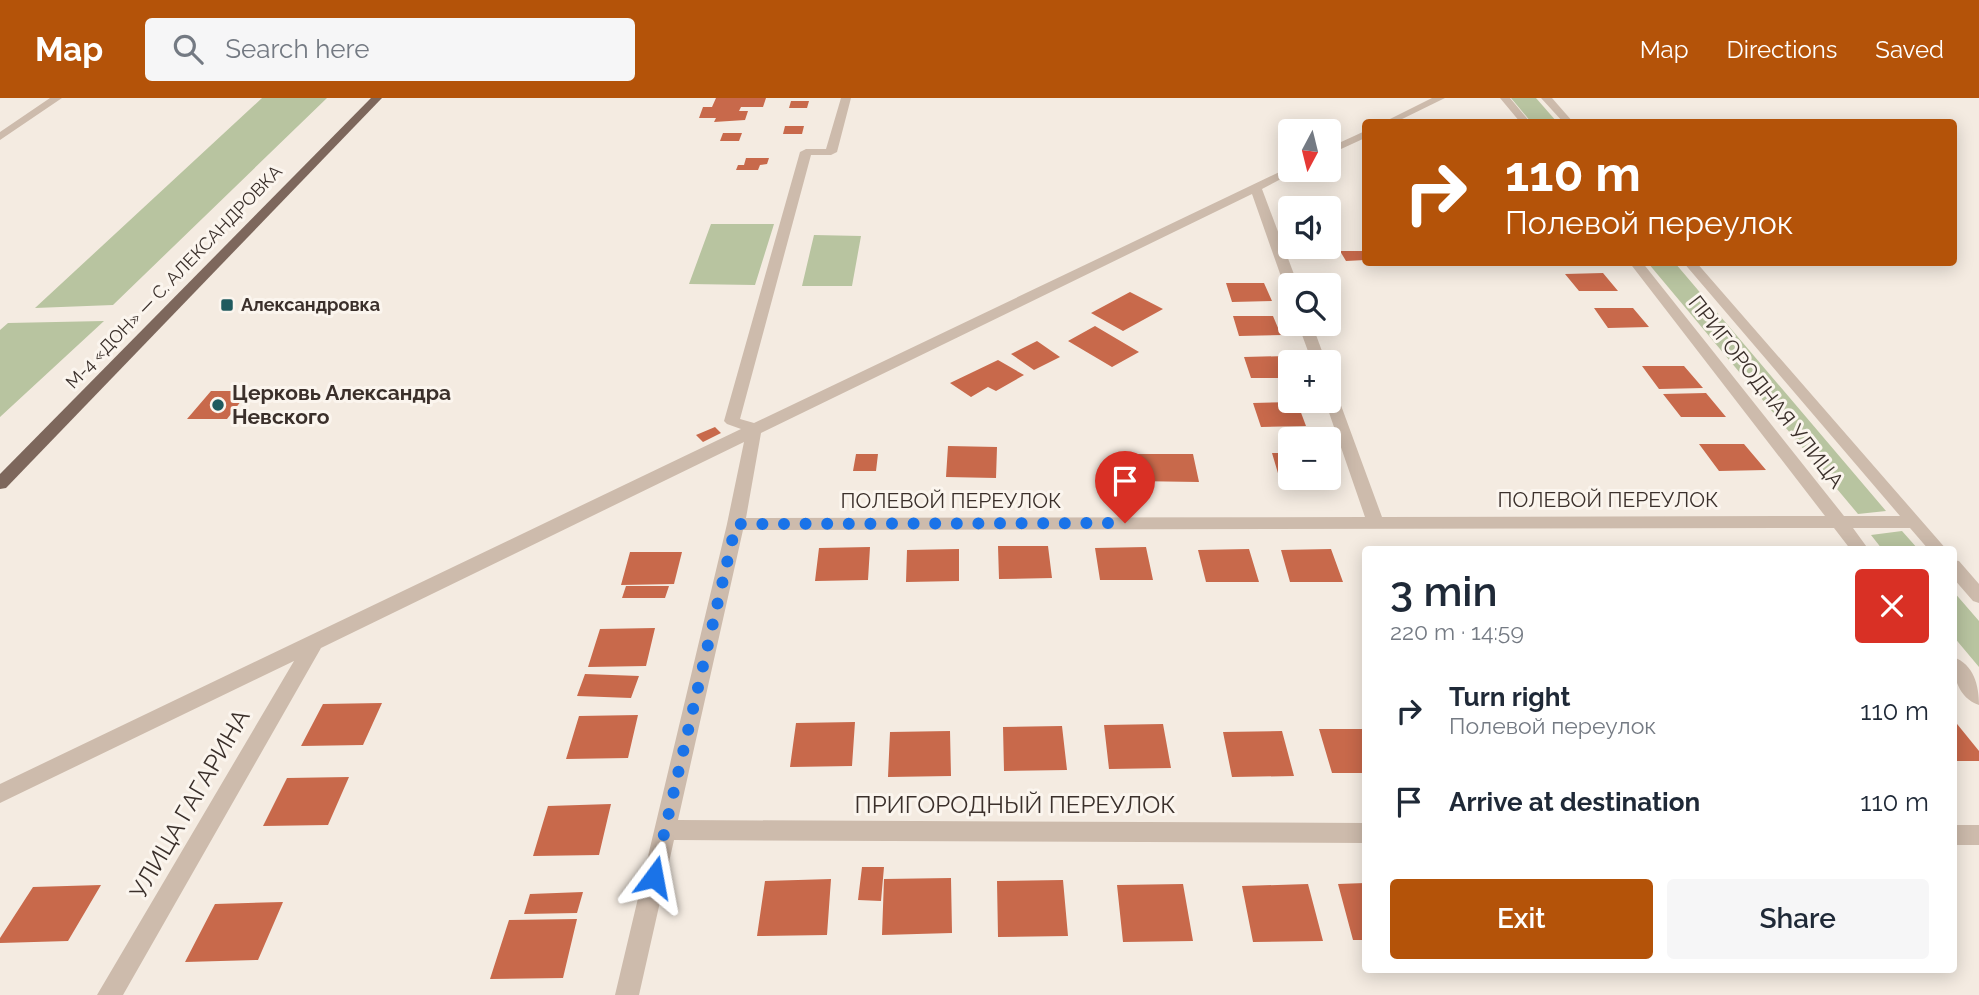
<!DOCTYPE html>
<html lang="en">
<head>
<meta charset="utf-8">
<style>
	body { margin:0; font-family:Raleway,sans-serif; background:#f6f6f7; color:#1f2937; height:100vh; display:flex; flex-direction:column; font-size:26px; white-space:nowrap }
	* { box-sizing:border-box; margin:0 }
	p { font-size:23px; color:#747a83 }
	.icon { flex:none; width:38px; height:38px; fill:none; stroke:currentColor; stroke-width:2; stroke-linecap:round; stroke-linejoin:round }
	.map { position:relative; flex:1; overflow:hidden }
	.details { position:absolute; left:1362px; top:448px; width:595px; height:427px; display:flex; flex-direction:column; background:#fff; border-radius:7px; box-shadow:0 4px 18px #0003 }
	.details>* { flex:none }
	.guide { position:absolute; left:1362px; top:21px; width:595px; height:147px; border-radius:7px; box-shadow:0 4px 18px #0003; background:#b45309; color:#fff; overflow:hidden }
	.needle { width:46px; rotate:187deg }
	.tools { position:absolute; left:1278px; top:21px; display:grid; gap:14px }
	.tools a { display:grid; place-items:center; width:63px; height:63px; border-radius:7px; background:#fff; box-shadow:0 4px 18px #0003; font-size:35px }
	.pin { position:absolute; display:grid; place-items:center; width:60px; height:60px; color:#fff; margin:-72px -30px; border-radius:50% 50% 50% 0; rotate:-45deg; box-shadow:0 0 7px #0007 }
	.pin .icon { rotate:45deg }
	.me { position:absolute; width:77px; margin:-38px; rotate:13deg; stroke-linejoin:round; filter:drop-shadow(0 0 5px #0008) }
	.turn { display:flex; align-items:center; gap:24px; height:147px; padding:0 28px; font-size:32px }
	.turn .icon { width:91px; height:91px; stroke-width:2.5 }
	.turn b { display:block; font-size:49px; line-height:60px }
	.round { display:grid; place-items:center; flex:none; width:74px; height:74px; border-radius:7px; background:#f6f6f7 }
	.overview { display:flex; align-items:center; justify-content:space-between; height:119px; padding:0 28px }
	h1 { font-size:42px; font-weight:600; line-height:52px }
	.cta { display:flex; gap:14px; margin-top:auto; padding:14px 28px }
	.cta a { flex:1; height:80px; border-radius:7px; background:#b45309; color:#fff; font-size:28px; font-weight:600; line-height:80px; text-align:center }
	.cta a+a { background:#f6f6f7; color:#1f2937 }
	ul { padding:0; list-style:none }
	li { display:flex; align-items:center; gap:21px; height:91px; padding:0 28px }
	li div { flex:1 }
	li b { display:block; font-size:26px }
	li em { font-style:normal }
	header { display:flex; align-items:center; gap:42px; box-sizing:border-box; height:98px; padding:0 35px; background:#b45309; color:#fff }
	header strong { font-size:33px }
	nav { display:flex; gap:38px; margin-inline-start:auto; font-size:24px }
	.search { width:490px; height:63px; background:#f6f6f7; display:flex; align-items:center; gap:18px; box-sizing:border-box; padding:0 24px; border-radius:7px; color:#747a83; font-size:26px }
	.map>svg:first-child { display:block }
</style>
</head>
<body>
<header>
<strong>Map</strong>
<div class="search"><svg class="icon" aria-label="search" viewBox="0 0 24 24"><circle cx="10" cy="10" r="6"/><path d="M15 15l6 6"/></svg>Search here</div>
<nav><a>Map</a><a>Directions</a><a>Saved</a></nav>
</header>
<div class="map">
<svg width="1979" height="897" viewBox="0 0 1979 897">
	<rect width="100%" height="100%" fill="#f4ebe1"/>
	<path fill="#b8c4a0" d="M262 0H327L113 207 35 210Z
		M1511 0H1536L1557 24H1531Z
		M711 126H774L755 187 689 186Z
		M814 137 861 138 852 188H802Z
		M1648 165H1675L1886 413 1858 416Z
		M104 223 0 319V232L8 225Z
		M1902 433 1918 451H1882L1871 437Z
		M1953 493 1979 523V569L1953 538Z"/>
	<path fill="#c8694b" d="M716 0H766L763 9H741L739 13H748L745 22 714 24 716 20H699L703 9H712Z
		M791 3H809L807 10H789Z
		M785 28H804L802 36H783Z
		M723 35H742L739 43H720Z
		M746 60H769L767 66 760 67 758 72H736L738 67H744Z
		M1340 153H1365V162L1346 163Z
		M1603 175 1618 193H1579L1565 176Z
		M1226 185H1264L1272 203 1232 204Z
		M1130 194 1163 211 1123 233 1091 215Z
		M1594 210H1633L1649 229 1608 230Z
		M1233 218H1273L1281 237 1239 238Z
		M1095 228 1139 254 1112 269 1068 243Z
		M1037 243 1060 259 1034 272 1011 256Z
		M1286 258 1290 268V280H1251L1244 259Z
		M998 262 1024 277 996 293 988 289 971 299 950 285Z
		M1642 268H1684L1703 290 1659 291Z
		M211 293H249L227 321H187Z
		M1706 295 1726 319H1681L1663 296Z
		M1297 304 1306 328 1261 329 1253 305Z
		M715 329 721 335 703 344 696 337Z
		M1699 346H1744L1766 372 1719 373Z
		M948 348 997 349 996 380 946 379Z
		M1272 355H1290V382H1280Z
		M856 356H878L876 373H853Z
		M1130 356H1193L1199 384 1134 383Z
		M998 448H1048L1052 480 999 481Z
		M870 449 868 482 815 483 819 450Z
		M1146 449 1153 482H1100L1095 450Z
		M959 451V483L906 484 907 452Z
		M1249 451 1259 484H1206L1198 452Z
		M1331 451 1343 484H1290L1281 452Z
		M630 454H682L674 486 621 487Z
		M626 488H669L665 500H622Z
		M655 530 646 568 588 569 600 531Z
		M585 576 639 578 631 600 577 598Z
		M382 605 363 647 301 648 323 606Z
		M638 617 628 660 566 661 579 618Z
		M1953 621 1979 653V663H1953Z
		M855 624 852 668 790 669 796 625Z
		M1163 626 1171 670 1109 671 1104 627Z
		M1062 628 1067 672 1004 673 1003 629Z
		M1319 631H1365V675H1332Z
		M950 633 951 678 888 679 890 634Z
		M1282 633 1294 678 1232 679 1223 634Z
		M349 679 328 727 263 728 287 680Z
		M611 706 599 757 533 758 548 708Z
		M862 769H884L881 803 858 802Z
		M951 780 952 835 882 837 884 781Z
		M831 781 827 837 757 838 765 783Z
		M1063 782 1068 838 998 839 997 783Z
		M1365 785V842H1353L1338 786Z
		M1183 786 1193 843 1123 844 1117 787Z
		M1308 786 1323 843 1253 844 1242 788Z
		M101 787 68 843 0 845V840L33 789Z
		M583 794 577 815 524 816 530 796Z
		M283 804 258 862 185 864 215 806Z
		M577 821 563 880 490 881 509 822Z"/>
	<g fill="none" stroke-linecap="round" stroke-linejoin="round">
		<path fill="#cdbbac" fill-rule="evenodd" d="M50 0H62L0 42V34Z
			M841 0H851L837 54 831 57H811L740 321 754 325 1290 69V72H1298L1262 91 1298 187H1290V191L1284 187 1252 96 761 335 746 420 1365 419 1325 303H1328V287L1335 291 1382 419 1825 418 1629 164H1642L1844 418H1900L1683 164H1696L1947 452H1929L1910 430H1853L1869 452H1851L1834 430 743 432 678 722 1365 725V745L674 742 639 897H615L727 426 744 344 321 550 123 897H97L294 563 0 705V686L741 331 727 326 724 323 800 54 806 51H826Z
			M1432 0H1445L1396 24H1384Z
			M1500 0H1510L1530 24H1520Z
			M1541 0H1552L1573 24H1563Z
			M1365 33V40L1328 57V50Z
			M1298 226H1312L1326 264H1312Z
			M1953 462 1959 463 1979 486V505L1973 503 1953 480Z
			M1953 559C1974 566 1979 588 1979 607 1958 600 1953 578 1953 559Z
			M1953 727H1979V747H1953Z"/>
		<path fill="#7d675c" fill-rule="evenodd" d="M371 0H382L6 390 0 391V376Z"/>
	</g>
	<g fill="none" stroke-linecap="round" stroke-linejoin="round">
		<path stroke="#1a73e8" stroke-width="12" stroke-dasharray="0 21.6" d="M654 779 736 426 1125 425"/>
	</g>
	<g fill="#1f5a5e" stroke="#fbf5ee" stroke-width="2.5">
		<rect x="220" y="200" width="14" height="14" rx="3.5"/>
		<circle cx="218" cy="307" r="7"/>
	</g>
	<g text-anchor="middle" stroke-width="6" stroke-linejoin="round" paint-order="stroke">
		<g font-size="18" fill="#3b302b" stroke="#fbf5ee">
			<text transform="translate(174 179) rotate(-46)" y="6">М-4 «ДОН» — С. АЛЕКСАНДРОВКА</text>
		</g>
		<g font-size="18" font-weight="bold" fill="#3b302b" stroke="#fbf5ee" text-anchor="start">
			<text x="241" y="213">Александровка</text>
		</g>
		<g font-size="21" fill="#3b302b" stroke="#fbf5ee">
			<text transform="translate(1766 294) rotate(52)" y="7">ПРИГОРОДНАЯ УЛИЦА</text>
			<text x="1608" y="409">ПОЛЕВОЙ ПЕРЕУЛОК</text>
			<text x="951" y="410">ПОЛЕВОЙ ПЕРЕУЛОК</text>
		</g>
		<g font-size="21" font-weight="bold" fill="#3b302b" stroke="#fbf5ee" text-anchor="start">
			<text x="232" y="302">Церковь Александра<tspan x="232" dy="24">Невского</tspan></text>
		</g>
		<g font-size="24" fill="#3b302b" stroke="#fbf5ee">
			<text transform="translate(190 706) rotate(-60)" y="8">УЛИЦА ГАГАРИНА</text>
			<text x="1015" y="715">ПРИГОРОДНЫЙ ПЕРЕУЛОК</text>
		</g>
	</g>
</svg>
<div class="tools">
<a><svg class="needle" viewBox="-14 -14 28 28"><path d="M0-13l5 13h-10z" fill="#e53935"/><path d="M0 13l5-13h-10z" fill="#747a83"/></svg></a>
<a><svg class="icon" aria-label="sound" viewBox="0 0 24 24"><path d="M4 9h4l5-4v14l-5-4H4zM17 9q2 3 0 6"/></svg></a>
<a><svg class="icon" aria-label="search" viewBox="0 0 24 24"><circle cx="10" cy="10" r="6"/><path d="M15 15l6 6"/></svg></a>
<a>+</a>
<a>−</a>
</div>
<div class="pin" style="left:1125px;top:425px;background:#d93025"><svg class="icon" aria-label="arrive" viewBox="0 0 24 24"><path d="M6 21V4h12l-3 4 3 4H6"/></svg></div>
<svg class="me" style="left:654px;top:779px" viewBox="-20 -20 40 40"><path d="M0-17L14 15 0 8-14 15z" fill="#1a73e8" stroke="#fff" stroke-width="4"/></svg>
<div class="guide">
<div class="turn"><svg class="icon" aria-label="right" viewBox="0 0 24 24"><path d="M7 20v-9h11M14 6l5 5-5 5"/></svg><div><b>110 m</b>Полевой переулок</div></div>
</div>
<section class="details">
<div class="overview"><div><h1>3 min</h1><p>220 m · 14:59</p></div><a class="round" style="background:#d93025;color:#fff"><svg class="icon" aria-label="close" viewBox="0 0 24 24"><path d="M6 6l12 12M18 6L6 18"/></svg></a></div>
<ul>
<li><svg class="icon" aria-label="right" viewBox="0 0 24 24"><path d="M7 20v-9h11M14 6l5 5-5 5"/></svg><div><b>Turn right</b><p>Полевой переулок</p></div><em>110 m</em></li>
<li><svg class="icon" aria-label="arrive" viewBox="0 0 24 24"><path d="M6 21V4h12l-3 4 3 4H6"/></svg><div><b>Arrive at destination</b></div><em>110 m</em></li>
</ul>
<div class="cta"><a>Exit</a><a>Share</a></div>
</section>
</div>
</body>
</html>
